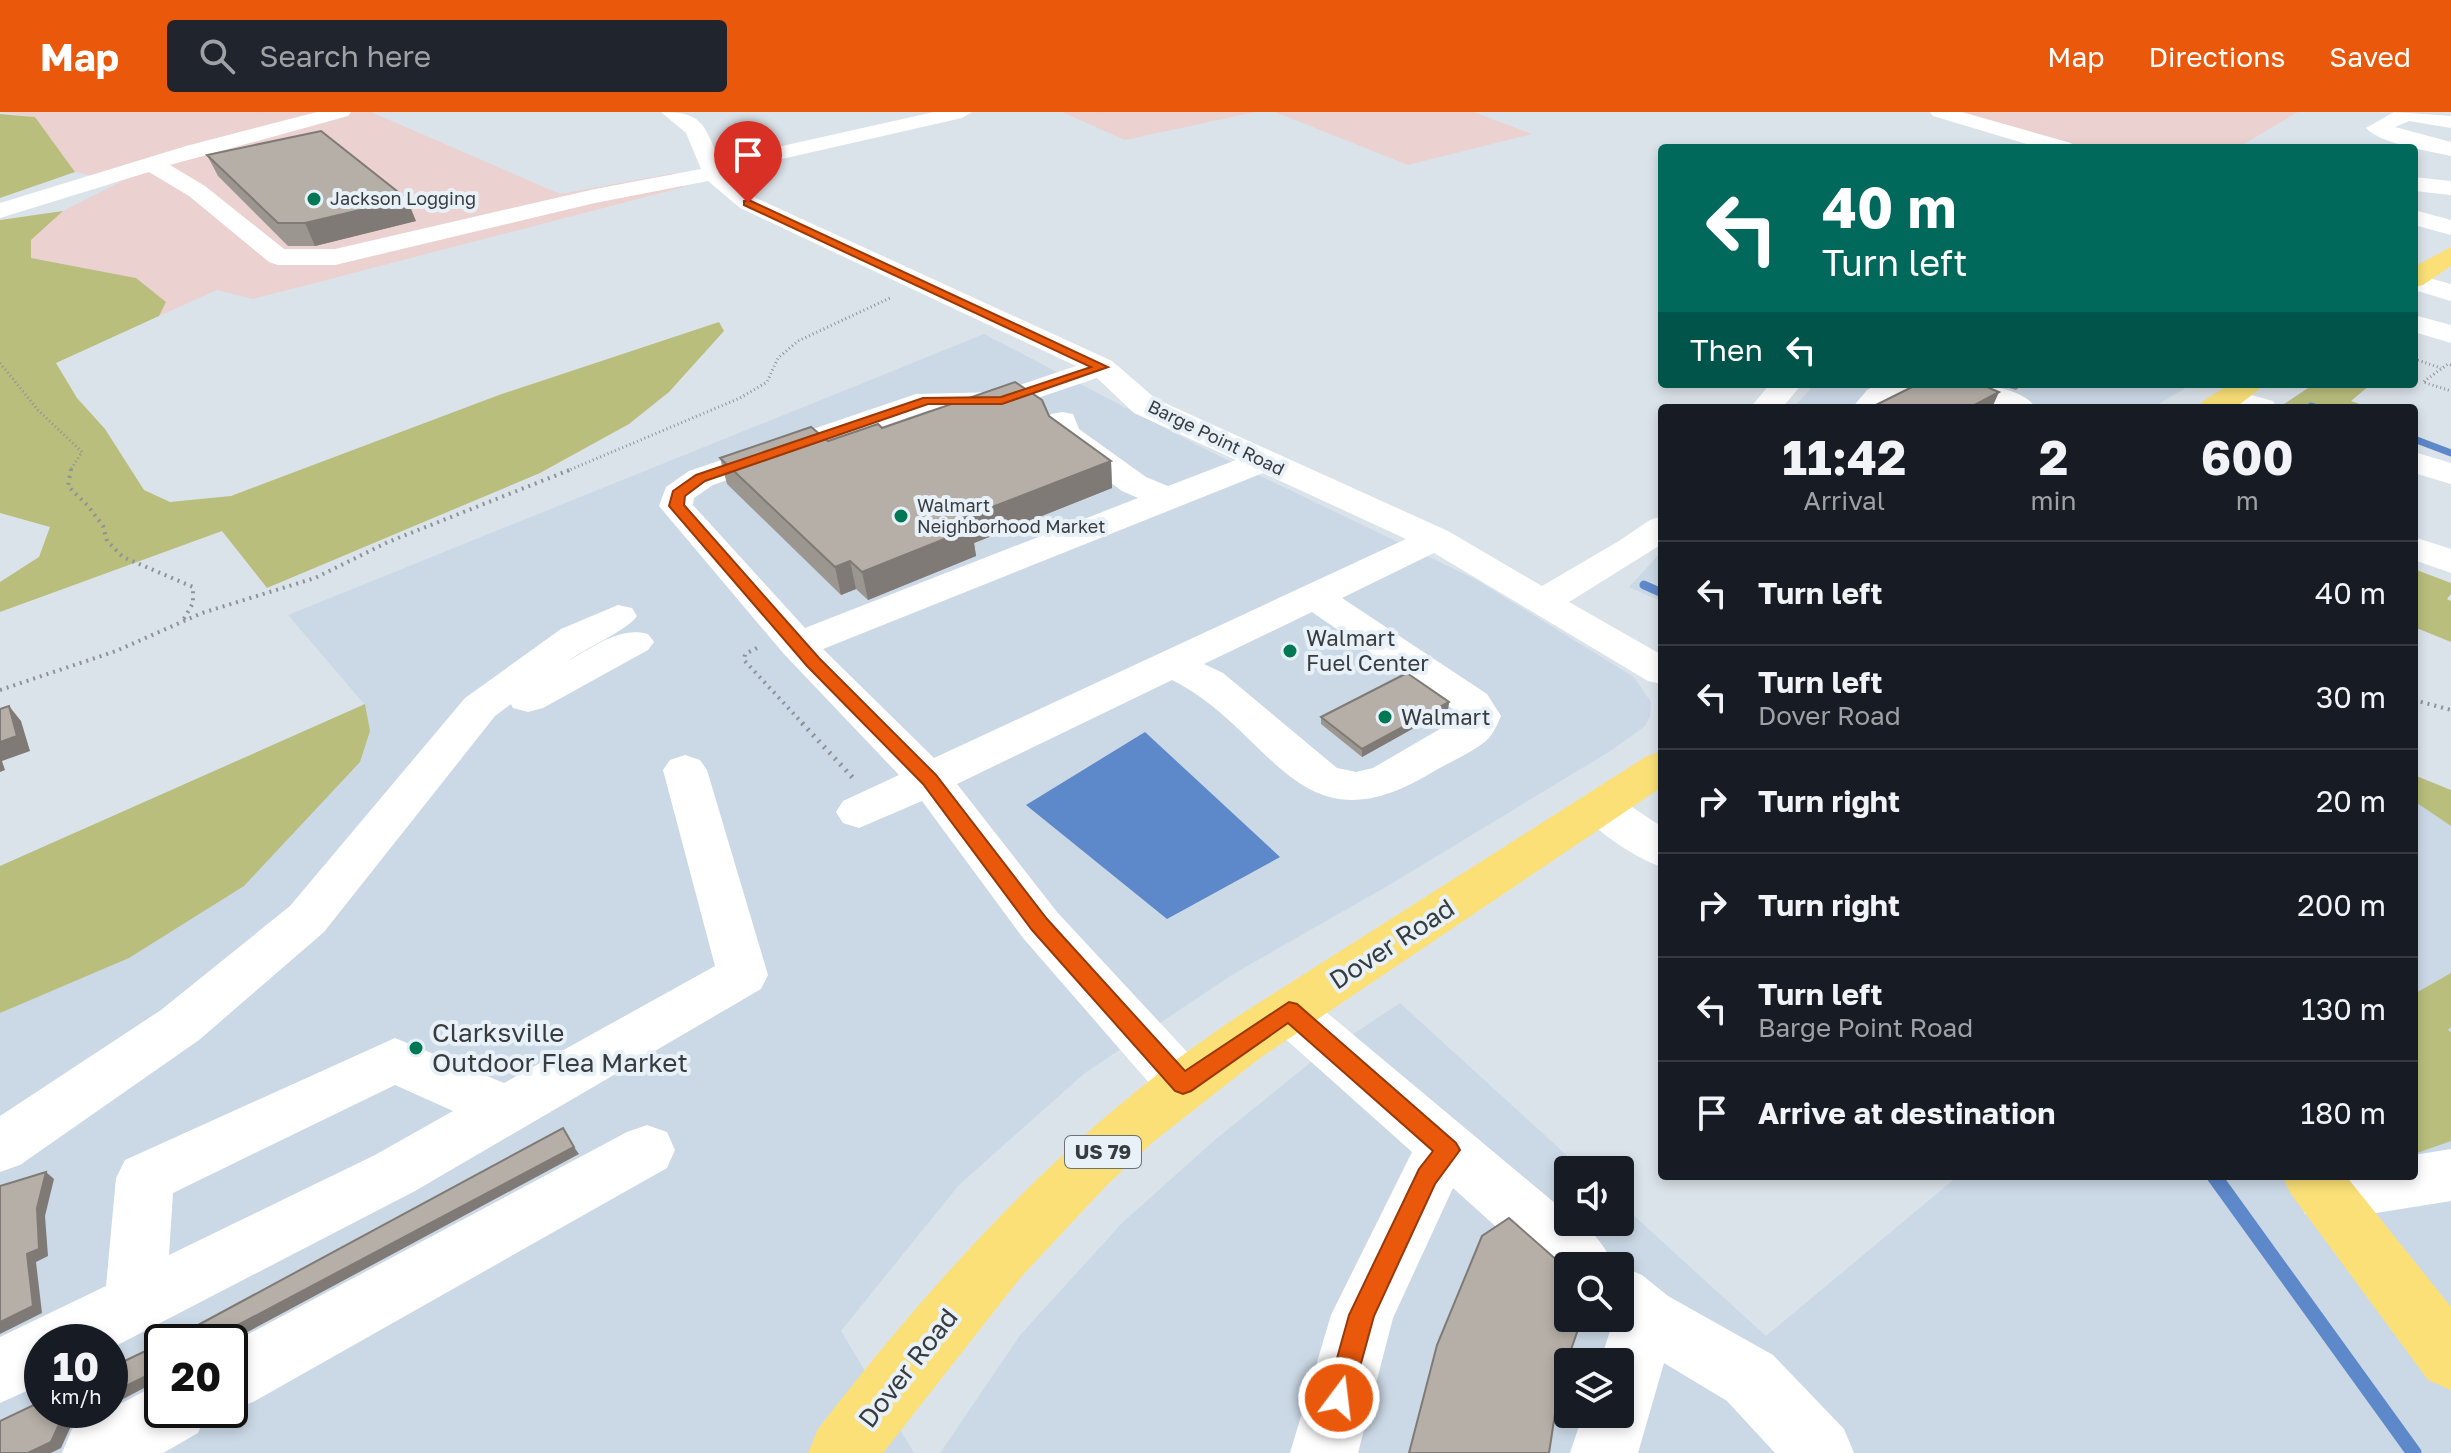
<!DOCTYPE html>
<html lang="en">
<head>
<meta charset="utf-8">
<style>
	body { margin:0; font-family:"Golos Text",sans-serif; background:#20242c; color:#f1f3f6; height:100vh; display:flex; flex-direction:column; font-size:30px; white-space:nowrap }
	* { box-sizing:border-box; margin:0 }
	p { font-size:26px; color:#9ea1a6 }
	.icon { flex:none; width:44px; height:44px; fill:none; stroke:currentColor; stroke-width:2; stroke-linecap:round; stroke-linejoin:round }
	.map { position:relative; flex:1; overflow:hidden }
	.drawer { position:absolute; left:1658px; top:292px; width:760px; height:776px; display:flex; flex-direction:column; background:#171b24; border-radius:8px; box-shadow:0 4px 12px #0003 }
	.drawer>* { flex:none }
	.banner { position:absolute; left:1658px; top:32px; width:760px; height:244px; border-radius:8px; box-shadow:0 4px 12px #0003; background:#00695c; color:#fff; overflow:hidden }
	.buttons { position:absolute; left:1554px; top:1044px; display:grid; gap:16px }
	.buttons a { display:grid; place-items:center; width:80px; height:80px; border-radius:8px; background:#171b24; box-shadow:0 4px 12px #0003; font-size:40px }
	.speed { position:absolute; left:24px; top:1212px; display:flex; gap:16px; font-size:40px; font-weight:700; text-align:center }
	.speed>* { display:grid; place-content:center; width:104px; height:104px; border-radius:50%; background:#171b24; box-shadow:0 4px 12px #0003; line-height:1 }
	.speed small { font-size:20px; font-weight:400 }
	.speed .limit { border:4px solid #111; border-radius:12px; background:#fff; color:#111 }
	.pin { position:absolute; display:grid; place-items:center; width:68px; height:68px; color:#fff; margin:-82px -34px; border-radius:50% 50% 50% 0; rotate:-45deg; box-shadow:0 0 8px #0007 }
	.pin .icon { rotate:45deg }
	.me { position:absolute; width:88px; margin:-44px; rotate:15deg; stroke-linejoin:round; filter:drop-shadow(0 0 6px #0008) }
	.turn { display:flex; align-items:center; gap:28px; height:168px; padding:0 32px; font-size:36px }
	.turn .icon { width:104px; height:104px; stroke-width:2.5 }
	.turn b { display:block; font-size:56px; line-height:68px }
	.then { display:flex; align-items:center; height:76px; padding:0 32px; background:#0003; gap:16px; font-size:30px }
	.eta { display:flex; justify-content:space-evenly; align-items:center; height:136px; text-align:center }
	.eta b { font-size:48px; font-weight:700; line-height:56px }
	ul { padding:0; list-style:none }
	li { display:flex; align-items:center; gap:24px; height:104px; padding:0 32px; border-top:2px solid #363941 }
	li div { flex:1 }
	li b { display:block; font-size:30px }
	li em { font-style:normal }
	header { display:flex; align-items:center; gap:48px; box-sizing:border-box; height:112px; padding:0 40px; background:#ea580c; color:#fff }
	header strong { font-size:38px }
	nav { display:flex; gap:44px; margin-inline-start:auto; font-size:28px }
	.search { width:560px; height:72px; background:#20242c; display:flex; align-items:center; gap:20px; box-sizing:border-box; padding:0 28px; border-radius:8px; color:#9ea1a6; font-size:30px }
	.map>svg:first-child { display:block }
</style>
</head>
<body>
<header>
<strong>Map</strong>
<div class="search"><svg class="icon" aria-label="search" viewBox="0 0 24 24"><circle cx="10" cy="10" r="6"/><path d="M15 15l6 6"/></svg>Search here</div>
<nav><a>Map</a><a>Directions</a><a>Saved</a></nav>
</header>
<div class="map">
<svg width="2451" height="1341" viewBox="0 0 2451 1341">
	<rect width="100%" height="100%" fill="#dbe3ea"/>
	<path fill="#cbd9e6" fill-rule="evenodd" d="M984 222 1217 343 1475 467 1634 565 1651 590 1650 605 1645 614 1612 638 1391 772 1235 861 1085 961 959 1073 841 1219 914 1341H0V754L365 593 288 503ZM42 1230H110V1298H42ZM162 1230H230V1298H162Z
		M1815 272H2192L2152 296H1793Z
		M1662 439V490L1629 475Z
		M2414 673 2451 691V1341H940L1021 1222 1123 1110 1217 1026 1310 951 1400 891 1583 1058H1568V1110H1620V1091L1766 1224 1958 1064H2414ZM1568 1154H1620V1206H1568ZM1568 1250H1620V1302H1568Z"/>
	<path fill="#ebd1cf" d="M0 0H371L560 82 675 61 684 75 253 187 217 178 159 204 166 190 136 166 31 146V128L63 99 120 70 75 60 35 5Z
		M1062 0H1255L1125 28Z
		M1275 0H1474L1532 22 1408 53Z
		M1959 0H2298L2237 36H2087Z"/>
	<path fill="#b9be7d" d="M0 2 35 5 75 60 0 86Z
		M63 99 31 128V146L136 166 166 190 159 204 56 251 77 286 105 317 144 378 170 390 231 384 499 283 719 210 724 219 669 280 629 312 540 361 267 476 222 419 0 500V470L39 445 50 415 0 401V108Z
		M2314 272 2370 273 2351 289 2371 296H2284V292Z
		M2414 457 2451 471V482L2447 487 2451 489V530L2414 515Z
		M365 592 370 619 360 650 244 774 129 846 0 901V754Z
		M2414 663 2451 678V714L2414 689Z
		M2451 861V915L2448 918 2451 920V1029L2414 1042V882Z"/>
	<path fill="#5d88c9" d="M1145 620 1280 745 1167 807 1026 693Z"/>
	<g fill="none" stroke-linecap="round" stroke-linejoin="round">
		<path stroke="#5d88c9" stroke-width="7" d="M2311 294 2318 296
			M2414 327 2451 341"/>
		<path stroke="#5d88c9" stroke-width="9" d="M1644 473 1662 481"/>
		<path stroke="#5d88c9" stroke-width="15" d="M2214 1064 2414 1341"/>
		<path stroke="#8d9398" stroke-width="3" stroke-dasharray="1 3" stroke-linecap="butt" d="M2414 247 2441 256
			M0 251 38 298 82 340 70 359
			M2451 253 2448 252 2423 270 2451 279
			M567 359 740 286 767 270 778 246 798 229 890 186"/>
		<path stroke="#8d9398" stroke-width="4" stroke-dasharray="2 5" stroke-linecap="butt" d="M71 357 68 374 88 394 103 414 107 429 123 445 193 475V491L182 510
			M757 536 745 542 744 548 804 613
			M0 578 116 539 202 501 315 466 388 430 572 357
			M2414 588 2451 598"/>
		<path stroke="#8d9398" stroke-width="5" stroke-dasharray="2 6" stroke-linecap="butt" d="M802 611 853 666"/>
		<path fill="#fff" fill-rule="evenodd" d="M317 0H351L348 4 170 53 205 74 284 137H335L595 77 701 57 686 21 661 0C702 0 704 11 719 48L934 0H972L962 6 725 60 756 86 1112 249 1156 287 1448 419 1542 474 1619 429 1650 408 1662 404V432L1569 490 1662 543V572L1648 569 1434 441 1342 486 1487 582 1501 604C1498 611 1494 620 1489 626 1475 640 1449 650 1431 661 1297 742 1274 619 1172 568L957 672 1057 800 1202 956 1210 972 1202 988 1183 995 1164 988 1023 826 922 689 859 716 843 711 836 700 843 689 899 663 783 541 659 394 666 375 689 359 916 282 999 280 1076 254 740 96 708 69 595 91 335 153H278L269 150 189 84 149 60 0 106V91L186 34ZM1097 266 1134 301 1236 348 1168 374 1146 365 1079 317 1073 302 1062 300 1051 302 1046 309 1053 328 1122 379 1138 386 805 516 693 393 694 386 713 373 930 298H1002ZM1263 361 1406 427 934 646 823 537ZM1312 500 1457 600V607L1373 656 1356 660 1337 656 1223 561 1204 552Z
			M1930 0H1962L2071 31 2074 36H2040L1933 4Z
			M2394 0 2451 4V16L2409 9 2395 15 2451 30V44C2430 39 2380 32 2366 16Z
			M2414 65 2451 69V83L2414 79Z
			M2414 98 2451 108V123L2414 113Z
			M2414 162 2451 172V189L2414 178Z
			M2414 203 2451 213V231L2414 220Z
			M1770 272H1802L1782 296H1750Z
			M1878 272H1917C1902 293 1875 296 1852 296L1867 278Z
			M1946 272C1972 272 2020 272 2036 296H1994L1950 278Z
			M2230 277 2273 289 2277 296C2259 296 2226 303 2215 286L2219 280Z
			M2414 340 2451 351V372L2414 361Z
			M2414 425 2451 437V461L2414 448Z
			M618 493 632 496 637 504C628 518 585 536 568 549 592 536 619 514 648 522L654 530 648 538 543 596 528 600 513 596 511 592 495 604 324 820 199 928 20 1053 0 1060V1004L161 898 290 794 465 586 561 517Z
			M685 643 700 648 707 658 768 863 761 877 415 1079 110 1237V1230H42V1272L0 1291V1225L106 1174 116 1066 125 1048 395 926 504 971 715 854 663 658 670 648ZM395 973 453 999 375 1043 169 1143 173 1081Z
			M1601 680 1617 685 1662 715V755C1637 747 1592 718 1579 696L1585 685Z
			M1289 878 1307 884 1568 1102V1110C1590 1110 1606 1136 1614 1154H1568V1176L1562 1174 1453 1076 1393 1206 1358 1341H1290L1331 1203 1412 1040 1271 914 1263 899 1271 884Z
			M647 1013 667 1020 675 1038 667 1056 253 1290 230 1299 227 1298H230V1232L627 1020Z
			M2451 1037V1089L2326 1109 2305 1102 2297 1083 2306 1064H2414V1043Z
			M1620 1154 1642 1163 1668 1184 1773 1243 1844 1317 1854 1341H1775L1727 1289 1664 1251 1638 1341H1570L1583 1302H1620V1250H1600L1611 1216 1599 1206H1620Z
			M162 1270V1298H208L198 1321 163 1341H62L72 1317Z"/>
		<path fill="#fae077" fill-rule="evenodd" d="M2451 135V154L2423 173 2414 175V155Z
			M2230 272H2266L2235 296H2199L2203 289Z
			M1662 639V675L1260 946 1153 1030 1107 1073 1021 1165 883 1341H808L818 1317C941 1158 1074 1012 1243 901L1647 644Z
			M2282 1064H2346L2451 1195V1278L2428 1268 2291 1082Z"/>
	</g>
	<path fill="#9c9690" d="M207 43 416 109 315 134H288L218 64Z
		M1995 272H2023L2016 278Z
		M1049 304 1111 349 1112 376 974 431 976 444 868 488 856 477 841 483 727 372 720 346 828 329 882 316Z
		M1449 590 1448 597 1362 645 1321 612V605Z"/>
	<path fill="#7f7a75" d="M407 87 416 109 315 134 305 111Z
		M1999 280 1992 296H1969Z
		M1111 349 1112 376 974 431 976 444 868 488 862 460 961 407Z
		M850 449 856 477 841 483 835 455Z
		M1449 590 1448 597 1362 645V637Z
		M9 594 21 609 30 639 2 649 5 658 0 660V630Z
		M574 1035 579 1042 229 1230H220L221 1222Z
		M46 1060 54 1067 45 1104 48 1144 36 1150 42 1201 0 1222V1210L27 1142Z
		M152 1261 161 1267 110 1294V1282Z
		M80 1298H102L71 1314 61 1336 51 1341H28L61 1308Z"/>
	<path fill="#b5afa7" stroke="#7f7a75" stroke-width="2" d="M321 19 407 87 305 111H278L207 43Z
		M1015 270 1042 288 1049 304 1111 349 961 407 972 416 862 460 850 449 835 455 720 346 811 315 828 329 878 312 882 316Z
		M1918 272H1980L1999 280 1969 296H1870Z
		M1407 561 1449 590 1362 637 1321 605Z
		M9 594 17 624 0 630V597Z
		M563 1016 574 1035 221 1222 220 1230H165L187 1219Z
		M46 1060 37 1096 39 1137 27 1142 33 1194 0 1210V1074Z
		M1509 1106 1568 1158V1206H1582L1566 1252 1557 1289 1549 1341H1409L1437 1233 1482 1124Z
		M162 1231V1275L156 1278 157 1263 152 1261 110 1282V1256Z
		M42 1289V1298H80L61 1308 51 1330 28 1341H0V1309Z"/>
	<path fill="#ea580c" stroke="#983908" stroke-width="2" d="M744 89H751L1108 255 1002 292H928L705 369 685 384 684 393 819 546 936 663 1047 807 1185 959 1289 890 1297 892 1456 1031 1460 1038 1435 1072 1374 1204 1349 1295 1339 1299 1330 1295 1326 1286 1349 1203 1419 1057 1433 1039 1288 911 1191 979 1183 982 1175 979 1032 818 923 672 807 554 669 394 673 379 696 363 923 286 1001 285 1091 255 744 93Z"/>
	<g fill="#007854" stroke="#e8f0f8" stroke-width="3">
		<circle cx="314" cy="87" r="8"/>
		<circle cx="901" cy="404" r="8"/>
		<circle cx="1290" cy="539" r="8"/>
		<circle cx="1385" cy="605" r="8"/>
		<circle cx="416" cy="936" r="8"/>
	</g>
	<g text-anchor="middle" stroke-width="8" stroke-linejoin="round" paint-order="stroke">
		<g font-size="18" fill="#393c3f" stroke="#e8f0f8" text-anchor="start">
			<text x="330" y="93">Jackson Logging</text>
			<text x="917" y="400">Walmart<tspan x="917" dy="21">Neighborhood Market</tspan></text>
		</g>
		<g font-size="18" fill="#393c3f" stroke="#e8f0f8">
			<text transform="translate(1216 326) rotate(26)" y="6">Barge Point Road</text>
		</g>
		<rect fill="#e8f0f8" stroke="#6e7276" stroke-width="2" x="1065" y="1024" width="76" height="32" rx="6"/>
		<g font-size="20" font-weight="bold" fill="#393c3f">
			<text x="1103" y="1047">US 79</text>
		</g>
		<g font-size="22" fill="#393c3f" stroke="#e8f0f8" text-anchor="start">
			<text x="1306" y="534">Walmart<tspan x="1306" dy="25">Fuel Center</tspan></text>
			<text x="1401" y="613">Walmart</text>
		</g>
		<g font-size="26" fill="#393c3f" stroke="#e8f0f8">
			<text transform="translate(1392 832) rotate(-33)" y="9">Dover Road</text>
			<text transform="translate(908 1256) rotate(-52)" y="9">Dover Road</text>
		</g>
		<g font-size="26" fill="#393c3f" stroke="#e8f0f8" text-anchor="start">
			<text x="432" y="930">Clarksville<tspan x="432" dy="30">Outdoor Flea Market</tspan></text>
		</g>
	</g>
</svg>
<div class="buttons">
<a><svg class="icon" aria-label="sound" viewBox="0 0 24 24"><path d="M4 9h4l5-4v14l-5-4H4zM17 9q2 3 0 6"/></svg></a>
<a><svg class="icon" aria-label="search" viewBox="0 0 24 24"><circle cx="10" cy="10" r="6"/><path d="M15 15l6 6"/></svg></a>
<a><svg class="icon" aria-label="layers" viewBox="0 0 24 24"><path d="M12 4l9 5-9 5-9-5zM3 14l9 5 9-5"/></svg></a>
</div>
<div class="speed"><div>10<small>km/h</small></div><div class="limit">20</div></div>
<div class="pin" style="left:748px;top:91px;background:#d93025"><svg class="icon" aria-label="arrive" viewBox="0 0 24 24"><path d="M6 21V4h12l-3 4 3 4H6"/></svg></div>
<svg class="me" style="left:1339px;top:1286px" viewBox="-20 -20 40 40"><circle r="17" fill="#ea580c" stroke="#fff" stroke-width="3"/><path d="M0-11L8 9 0 5-8 9z" fill="#fff"/></svg>
<div class="banner">
<div class="turn"><svg class="icon" aria-label="left" viewBox="0 0 24 24"><path d="M17 20v-9H6M10 6l-5 5 5 5"/></svg><div><b>40 m</b>Turn left</div></div>
<div class="then">Then<svg class="icon" aria-label="left" viewBox="0 0 24 24"><path d="M17 20v-9H6M10 6l-5 5 5 5"/></svg></div>
</div>
<section class="drawer">
<div class="eta">
<div><b>11:42</b><p>Arrival</p></div>
<div><b>2</b><p>min</p></div>
<div><b>600</b><p>m</p></div>
</div>
<ul>
<li><svg class="icon" aria-label="left" viewBox="0 0 24 24"><path d="M17 20v-9H6M10 6l-5 5 5 5"/></svg><div><b>Turn left</b></div><em>40 m</em></li>
<li><svg class="icon" aria-label="left" viewBox="0 0 24 24"><path d="M17 20v-9H6M10 6l-5 5 5 5"/></svg><div><b>Turn left</b><p>Dover Road</p></div><em>30 m</em></li>
<li><svg class="icon" aria-label="right" viewBox="0 0 24 24"><path d="M7 20v-9h11M14 6l5 5-5 5"/></svg><div><b>Turn right</b></div><em>20 m</em></li>
<li><svg class="icon" aria-label="right" viewBox="0 0 24 24"><path d="M7 20v-9h11M14 6l5 5-5 5"/></svg><div><b>Turn right</b></div><em>200 m</em></li>
<li><svg class="icon" aria-label="left" viewBox="0 0 24 24"><path d="M17 20v-9H6M10 6l-5 5 5 5"/></svg><div><b>Turn left</b><p>Barge Point Road</p></div><em>130 m</em></li>
<li><svg class="icon" aria-label="arrive" viewBox="0 0 24 24"><path d="M6 21V4h12l-3 4 3 4H6"/></svg><div><b>Arrive at destination</b></div><em>180 m</em></li>
</ul>
</section>
</div>
</body>
</html>
